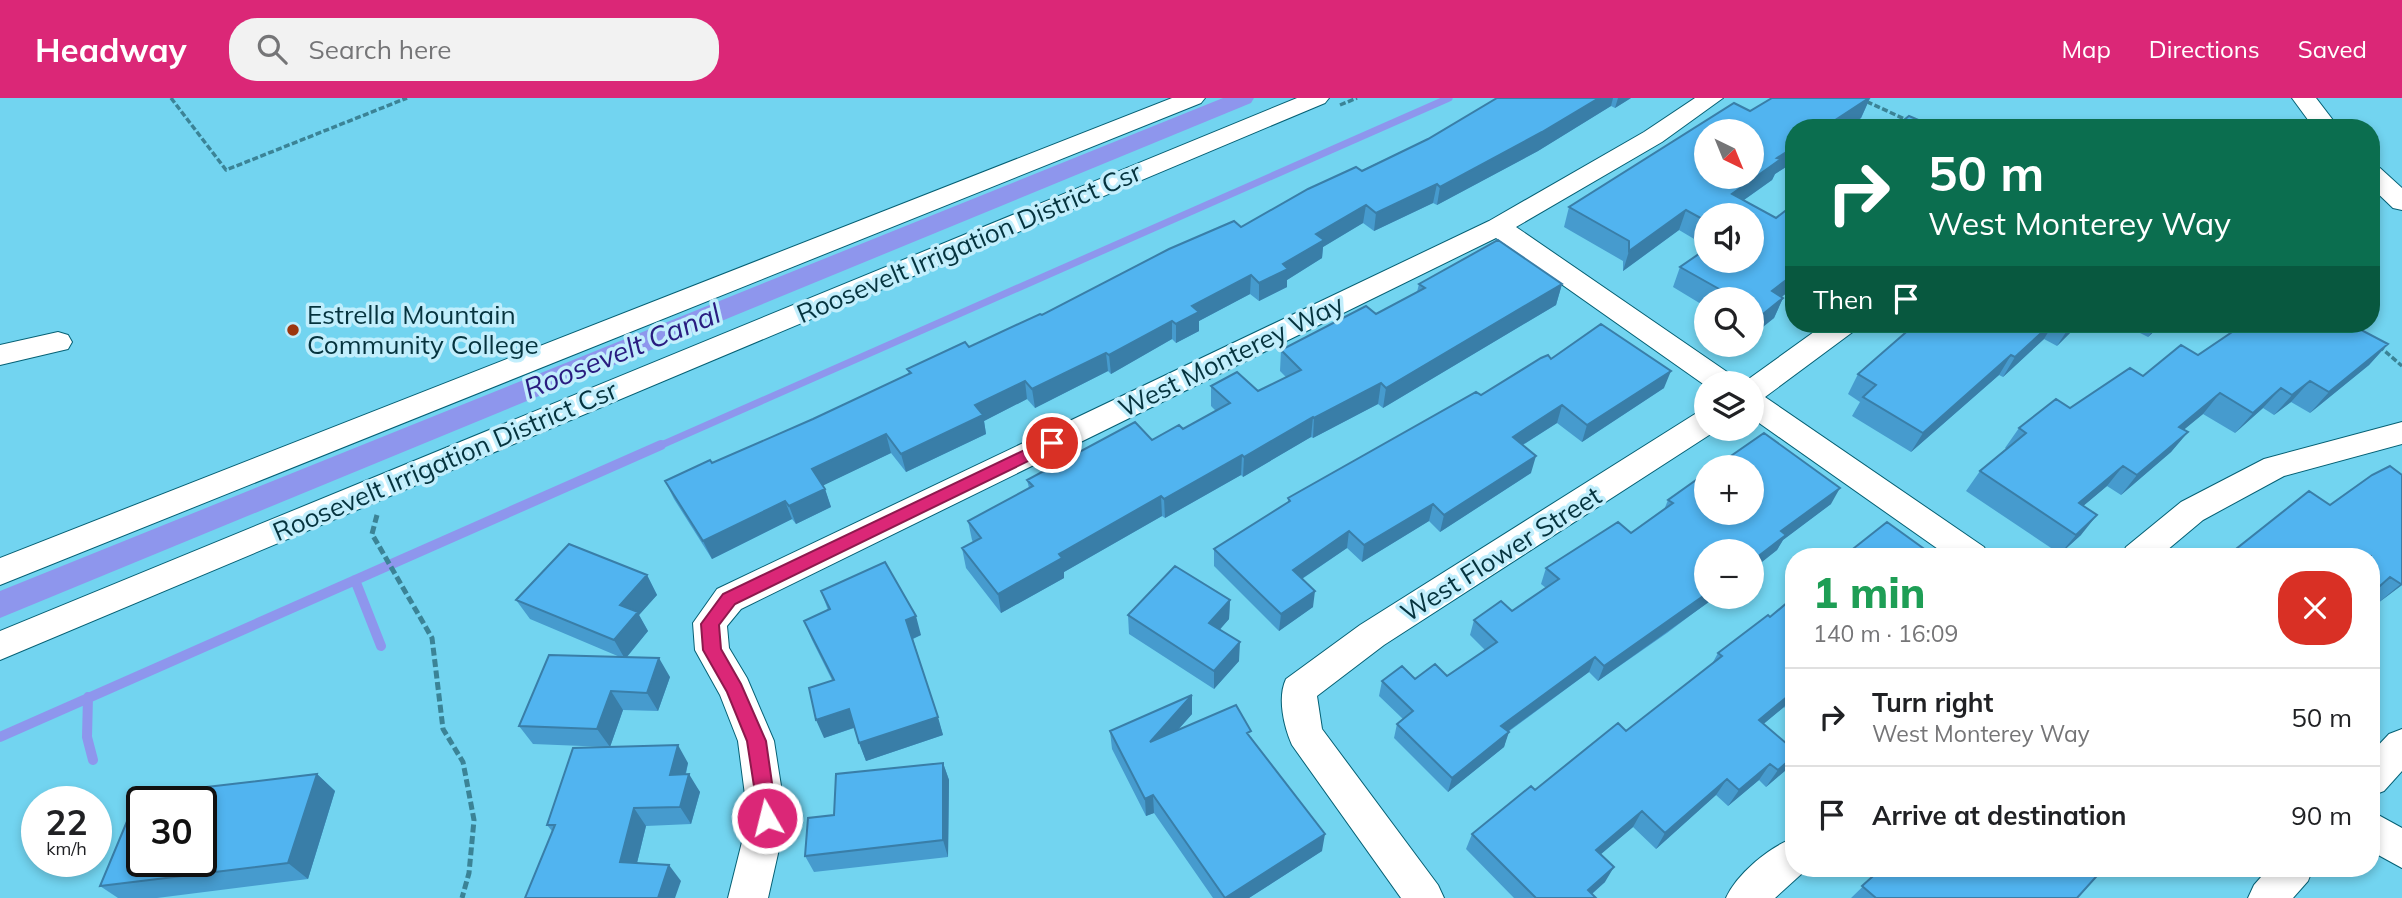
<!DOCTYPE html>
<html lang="en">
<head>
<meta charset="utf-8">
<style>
	body { margin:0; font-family:Mulish,sans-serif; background:#f2f2f2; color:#202124; height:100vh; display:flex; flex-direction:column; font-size:26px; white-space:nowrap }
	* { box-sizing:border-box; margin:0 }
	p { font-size:23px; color:#757577 }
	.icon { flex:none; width:38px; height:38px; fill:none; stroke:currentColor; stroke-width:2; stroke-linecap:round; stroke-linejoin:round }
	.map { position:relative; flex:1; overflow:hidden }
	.panel { position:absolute; left:1785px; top:450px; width:595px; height:329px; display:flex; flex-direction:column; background:#fff; border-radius:28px; box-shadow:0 4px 10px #0003 }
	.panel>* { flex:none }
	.banner { position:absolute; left:1785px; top:21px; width:595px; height:214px; border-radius:28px; box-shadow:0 4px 10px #0003; background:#0b6e4f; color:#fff; overflow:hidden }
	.needle { width:46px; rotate:137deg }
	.tools { position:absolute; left:1694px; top:21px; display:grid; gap:14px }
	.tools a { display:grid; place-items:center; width:70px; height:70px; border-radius:50%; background:#fff; box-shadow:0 4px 10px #0003; font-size:35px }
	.speed { position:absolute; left:21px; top:688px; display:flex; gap:14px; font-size:35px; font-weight:700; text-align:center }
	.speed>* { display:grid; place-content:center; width:91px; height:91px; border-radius:50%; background:#fff; box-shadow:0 4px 10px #0003; line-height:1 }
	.speed small { font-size:18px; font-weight:400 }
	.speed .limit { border:4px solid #111; border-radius:10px; background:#fff; color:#111 }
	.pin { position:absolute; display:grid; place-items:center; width:60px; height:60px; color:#fff; margin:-30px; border:4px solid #fff; border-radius:50%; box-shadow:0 2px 7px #0007 }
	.me { position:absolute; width:77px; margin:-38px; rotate:352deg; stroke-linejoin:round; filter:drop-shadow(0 0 5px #0008) }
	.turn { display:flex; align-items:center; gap:24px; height:147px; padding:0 28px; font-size:32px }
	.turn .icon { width:91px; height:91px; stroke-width:2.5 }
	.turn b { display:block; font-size:49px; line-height:60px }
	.then { display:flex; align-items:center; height:66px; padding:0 28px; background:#0003; gap:14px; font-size:26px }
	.round { display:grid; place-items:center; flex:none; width:74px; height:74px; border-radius:28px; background:#f2f2f2 }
	.overview { display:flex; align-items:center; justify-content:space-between; height:119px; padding:0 28px }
	h1 { font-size:42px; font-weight:800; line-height:52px; color:#1e9e55 }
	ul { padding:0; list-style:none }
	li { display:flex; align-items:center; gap:21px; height:98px; padding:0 28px; border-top:2px solid #e0e0e0 }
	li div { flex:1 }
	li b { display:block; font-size:26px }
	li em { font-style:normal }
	header { display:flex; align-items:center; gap:42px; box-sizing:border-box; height:98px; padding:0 35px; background:#db2777; color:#fff }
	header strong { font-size:33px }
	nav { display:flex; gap:38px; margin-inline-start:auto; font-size:24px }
	.search { width:490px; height:63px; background:#f2f2f2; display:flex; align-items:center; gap:18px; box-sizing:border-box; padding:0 24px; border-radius:28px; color:#757577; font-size:26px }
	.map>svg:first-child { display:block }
</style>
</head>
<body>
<header>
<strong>Headway</strong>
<div class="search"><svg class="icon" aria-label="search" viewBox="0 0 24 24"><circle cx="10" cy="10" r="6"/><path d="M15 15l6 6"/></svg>Search here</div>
<nav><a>Map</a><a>Directions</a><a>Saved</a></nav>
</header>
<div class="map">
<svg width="2402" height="800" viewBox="0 0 2402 800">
	<rect width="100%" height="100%" fill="#72d4f0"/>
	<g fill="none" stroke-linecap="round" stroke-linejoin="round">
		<path stroke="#8e96ed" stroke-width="7" d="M657 349 1449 0"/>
		<path stroke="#8e96ed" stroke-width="10" d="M355 482 381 548
			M88 599 87 639 93 662
			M0 639 661 347"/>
		<path fill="#8e96ed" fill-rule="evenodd" d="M1223 0H1254L1251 5 0 520V493Z"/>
		<defs>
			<path id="minor" d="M1172 0H1205L1201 5 0 487V460Z
				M1297 0H1329L1325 5 0 562V533Z
				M1695 0H1723L1662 44 1516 129 1733 278 1737 285H1706V288L1496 140 741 511 727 528 729 550 747 580 774 643 786 720 768 800H728L748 720 738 643 720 597 695 552 693 525 717 491 1489 123 1644 34Z
				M2292 0H2316L2339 30H2314Z
				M2371 67 2380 70 2402 90V112L2393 110 2371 89Z
				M1825 226H1858L1854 233 1765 299 1984 449 1988 458H1948L1752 320V285H1743Z
				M58 234 68 237 72 244 68 251 0 267V247Z
				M1706 313V331L1717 332 1384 547 1317 598 1322 631 1438 787 1444 800H1401L1292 647C1284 629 1277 600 1286 581L1360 527 1695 316Z
				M2402 324V346L2284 378 2203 422 2160 458H2122L2126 449 2181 404 2264 361Z
				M2402 631V673L2384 693 2371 698V655L2389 636Z
				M2371 713 2402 730V770L2371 753Z
				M1794 740V770H1808L1775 800H1726C1737 776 1769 749 1794 740Z
				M2269 770H2313L2308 783 2293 800H2248L2254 787Z"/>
		</defs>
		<use href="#minor" stroke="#056074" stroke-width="2"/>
		<path stroke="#3b8396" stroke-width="3.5" stroke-dasharray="6 2.5" stroke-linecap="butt" d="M171 0 226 72 407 0
			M1859 0 1911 24
			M1340 7 1357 0
			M2379 248 2402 268"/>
		<path stroke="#3b8396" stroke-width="5" stroke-dasharray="8 3.5" stroke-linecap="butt" d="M377 417 372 436 432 540 443 631 463 664 474 722 469 775 462 800"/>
		<use href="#minor" fill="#fff" fill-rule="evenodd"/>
	</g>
	<path fill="#469bce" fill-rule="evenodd" d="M1497 0H1631L1615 10 1611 8 1538 53 1437 107 1433 105 1374 133 1363 125 1323 149 1322 160 1287 182V189L1259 203 1250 196 1199 223V233L1176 245 1172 241 1111 276 1108 273 1035 310 1027 301 984 323 986 336 906 374 891 355 823 387 825 391 831 409 796 426 792 421 712 461 674 401 665 383 712 365 813 321 909 276 907 271 969 249 1241 129 1428 41Z
		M1772 0H1870L1861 20 1846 30H1794V64L1775 76 1772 82 1744 102 1776 120 1794 106V189L1781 199 1783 200 1774 220 1754 236 1752 235V201H1706V209L1673 189 1680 169 1706 151V163H1752V117H1706V148L1679 132 1623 173V163L1564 129 1569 109 1734 5 1750 13ZM1706 33H1752V79H1706Z
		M1419 186H1562L1556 207 1383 310 1378 306 1313 340 1311 339 1243 379 1241 377 1165 420 1162 418 1064 474V480L1001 515 966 470 962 450 973 444 972 442 968 423 1029 390 1027 382 1183 331 1216 313 1211 308V288L1258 293 1286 279 1280 273 1281 252 1376 216 1417 194Z
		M1929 226H2079L2057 248 2044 241 2003 279 1999 277 1911 354 1852 318 1860 304 1848 296 1858 276 1919 233Z
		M2122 226H2162L2148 239Z
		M2388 246 2369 267 2310 315 2291 304 2274 317 2263 310 2235 335 2203 316 2184 331 2188 334 2171 354 2121 397 2107 388 2083 408 2081 437 2060 456 1966 393 1980 373 2006 351 2005 350 2019 330 2070 310 2143 278 2198 257Z
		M1551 261 1664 290 1582 344 1557 325 1523 347 1531 375 1440 434 1429 423 1362 464 1347 450 1302 481 1313 509 1279 533 1214 468V451L1288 404V400Z
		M1668 402 1831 406 1783 442 1777 452 1667 535 1598 583 1589 574 1508 634 1504 649 1448 694 1394 640 1397 626 1403 621 1379 598 1382 583 1447 578 1485 552 1470 537 1474 522 1512 513 1546 490 1541 486 1546 470 1631 435 1664 412Z
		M2330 407 2402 487 2378 505 2371 500V458H2227L2231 455Z
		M647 477 657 497 639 517 648 533 627 559 670 579 658 613 623 612 610 649 688 665 686 676 700 694 691 726 646 728 637 765 681 783 552 733 547 727 607 649 533 646 519 628 620 559 530 521 516 502Z
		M821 493 921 537 913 541 943 637 866 663 854 630 824 640 832 582 812 542 804 523 828 512Z
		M1794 499V618L1784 609 1763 626 1794 652V661L1786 672 1766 689 1759 682 1728 708 1716 697 1656 751 1633 729 1601 756 1605 784 1592 796 1596 800H1514L1466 751 1472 736 1535 692 1626 633 1712 566 1718 555 1770 519Z
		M1230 502 1229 521 1220 531 1239 563 1214 591 1129 536 1128 517Z
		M1192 597V616L1178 632 1251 639 1322 753 1249 800H1213L1154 715 1146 718 1112 651 1110 633Z
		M943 665 949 682 948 759 814 774 805 758 834 717Z
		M317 676 335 693 308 781 157 800H118L100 788Z
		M1882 770H2107L2102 774H2101L2077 800H1851Z"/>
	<path fill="#397ea8" d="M1599 0H1613L1611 8 1538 53 1437 107 1440 89Z
		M1618 0H1631L1615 10Z
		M1870 0 1861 20 1846 30H1823Z
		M1794 49V64L1775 76 1772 82 1724 116 1732 96 1777 60Z
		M1437 86 1433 105 1374 133 1376 115Z
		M1366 107 1363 125 1323 149 1322 160 1287 182V189L1259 203V185L1283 166 1316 136Z
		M1686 112 1679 132 1623 173 1629 153Z
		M1794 176V189L1763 214 1772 193Z
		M1251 177 1250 196 1199 223V233L1176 245V226L1192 208Z
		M1562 186 1556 207 1383 310 1386 290Z
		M1783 200 1774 220 1754 236 1763 216Z
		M1172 223V241L1111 276 1109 257Z
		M2051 226H2053L2044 241 2003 279 2015 259Z
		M2072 226H2079L2057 248 2070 228Z
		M2158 226H2162L2148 239Z
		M2388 246 2369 267 2310 315 2329 294Z
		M1106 255 1108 273 1035 310 1032 291Z
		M2011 257 1999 277 1911 354 1923 335Z
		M1671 273 1664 290 1582 344 1587 327Z
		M1025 283 1027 301 984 323 986 336 906 374 901 356 975 307Z
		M2310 283 2291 304 2274 317 2292 297Z
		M1381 285 1378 306 1313 340 1314 320Z
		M2281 290 2263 310 2235 335 2253 315Z
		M2220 295 2203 316 2163 349 2179 329Z
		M1562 307 1557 325 1508 356 1513 339Z
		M1313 319 1311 339 1243 379 1244 359Z
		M2188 334 2171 354 2121 397 2137 377Z
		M886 336 891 355 818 390 812 371Z
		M1242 357 1241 377 1165 420 1164 401Z
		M1536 358 1531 375 1440 434 1444 417Z
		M2123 368 2107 388 2063 425 2079 405Z
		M1840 390 1831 406 1783 442 1777 452 1752 472V463L1781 433Z
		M825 391 831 409 796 426 789 408Z
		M1161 398 1162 418 1064 474V480L1001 515 998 496 1059 456Z
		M785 403 792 421 712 461 703 443Z
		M1433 406 1429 423 1362 464 1364 447Z
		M2097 417 2081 437 2060 456 2076 437Z
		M1349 433 1347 450 1291 488 1293 472Z
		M647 477 657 497 639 517 648 533 625 561 614 542 620 507Z
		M2402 485V487L2378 505Z
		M1315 493 1313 509 1279 533 1281 516Z
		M1706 496V499H1716L1598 583 1604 568Z
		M1230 502 1229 521 1209 544V525Z
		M916 518 921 537 912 541 906 522Z
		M1240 544 1239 563 1214 591V573Z
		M1595 559 1589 574 1496 642 1501 628Z
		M659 560 670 579 658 613 647 595Z
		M611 593 623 612 610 649 597 631Z
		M1794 593 1784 609 1748 639 1759 622Z
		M1192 597V616L1151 662 1150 644Z
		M849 611 856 629 824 640 816 622Z
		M938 619 943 637 866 663 859 645Z
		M1509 634 1504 649 1448 694 1452 680Z
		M678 647 688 665 681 694 670 677Z
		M1794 658V661L1786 672 1766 689 1778 672Z
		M943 665 949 682 948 759 943 742Z
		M1770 666 1759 682 1728 708 1739 692Z
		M317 676 335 693 308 781 288 765Z
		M689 676 700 694 691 726 680 709Z
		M1727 681 1716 697 1656 751 1665 735Z
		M1153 697 1154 715 1146 718 1145 701Z
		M634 710 646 728 633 781 620 764Z
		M1642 713 1633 729 1588 767 1596 752Z
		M1325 736 1322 753 1249 800H1225Z
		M669 767 681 783 675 800H658Z
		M1614 769 1605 784 1587 800 1588 792Z"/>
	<path fill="#51b4f0" stroke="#397ea8" stroke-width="2" fill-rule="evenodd" d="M1497 0H1599L1542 34 1440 89 1437 86 1376 115 1366 107 1316 136 1324 142 1283 166 1288 171 1259 185 1251 177 1192 208 1199 214 1176 226 1172 223 1109 257 1106 255 1032 291 1025 283 975 307 983 317 901 356 886 336 812 371 825 391 789 408 785 403 703 443 665 383 710 362 712 365 813 321 911 275 907 271 965 244 969 249 1040 216 1042 217 1169 151 1234 123 1241 129 1308 91 1356 69 1362 73 1428 41Z
		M1772 0H1869L1823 30H1794V49L1777 60 1781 61 1732 96 1776 120 1794 106V176L1772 193 1783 200 1763 216 1752 209V201H1737L1680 169 1706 151V163H1752V117H1706V123L1686 112 1629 153V143L1569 109 1734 5 1750 13ZM1706 33H1752V79H1706Z
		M1909 18 1937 30H1894Z
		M1498 142 1562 186 1386 290 1381 285 1314 320 1313 319 1244 359 1242 357 1164 401 1161 398 1059 456 1062 460 998 496 962 450 981 440 968 423 1033 388 1027 382 1135 324 1152 342 1179 327 1183 331 1230 305 1211 288 1237 274 1258 293 1301 272 1281 252 1366 208 1376 216 1425 190 1419 186Z
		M1601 226 1671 273 1587 327 1562 307 1513 339 1536 358 1444 417 1433 406 1364 447 1349 433 1293 472 1315 493 1281 516 1214 451 1290 403 1288 400 1476 294 1481 297 1541 260 1548 257 1551 261Z
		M1929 226H2051L2015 259 2011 257 1923 335 1863 299 1876 287 1858 276 1912 229 1919 233Z
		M2244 226H2350L2388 246 2329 294 2310 283 2292 297 2281 290 2253 315 2220 295 2179 329 2188 334 2137 377 2123 368 2079 405 2097 417 2076 437 1980 373 2026 335 2019 330 2056 301 2070 310 2130 270 2143 278 2181 247 2198 257Z
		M1764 335 1840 390 1781 433 1786 437 1752 463V453H1706V496L1604 568 1595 559 1501 628 1509 634 1452 680 1397 626 1413 613 1382 583 1402 568 1415 581 1435 566 1447 578 1497 544 1474 522 1501 503 1512 513 1559 481 1546 470 1618 424 1631 435 1673 405 1668 402 1706 375V415H1752V369H1715Z
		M2390 368 2402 377V485L2401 486 2390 479 2371 496V458H2236L2231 455 2309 393 2330 407 2372 377Z
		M1887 424 1934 458H1844Z
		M569 446 647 477 620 507 638 514 614 542 516 502Z
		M885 464 916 518 906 522 938 619 859 645 849 611 816 622 809 590 834 582 804 523 830 511 821 493Z
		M1175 468 1230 502 1209 525 1240 544 1214 573 1128 517Z
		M1794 499V593L1759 622 1794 652V658L1778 672 1770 666 1739 692 1727 681 1665 735 1642 713 1596 752 1614 769 1588 792 1596 800H1536L1472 736 1531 688 1535 692 1618 625 1626 633 1722 558 1718 555 1768 517 1770 519Z
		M549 557 659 560 647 595 611 593 597 631 519 628Z
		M1192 597 1150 644 1236 607 1251 633 1247 635 1325 736 1225 800 1153 697 1145 701 1110 633Z
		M678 647 670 677 689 676 680 709 634 710 620 764 669 767 658 800H525L555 727H547L573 650Z
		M943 665V742L805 758 808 720 834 717 836 676Z
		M317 676 288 765 100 788 138 697ZM142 704H201V763H142Z
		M1882 770H2104L2077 800H1876L1862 788Z"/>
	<path fill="#db2777" stroke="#8e194d" stroke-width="2" d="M1052 339 1057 341 1060 345 1057 349 735 506 719 527 721 551 741 586 766 643 777 720 774 727 767 729 760 727 747 643 727 594 703 552 701 526 723 496Z"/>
	<circle fill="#9c360e" stroke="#c1eefc" stroke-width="2.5" cx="293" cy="232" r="7"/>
	<g text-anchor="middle" stroke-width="7" stroke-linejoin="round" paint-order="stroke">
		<g font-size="26" fill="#05333e" stroke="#c1eefc">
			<text transform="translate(969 145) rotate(-23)" y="9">Roosevelt Irrigation District Csr</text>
			<text transform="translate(1231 258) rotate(-26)" y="9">West Monterey Way</text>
			<text transform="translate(445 363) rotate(-23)" y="9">Roosevelt Irrigation District Csr</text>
			<text transform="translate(1501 456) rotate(-32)" y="9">West Flower Street</text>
		</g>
		<g font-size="26" fill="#05333e" stroke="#c1eefc" text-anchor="start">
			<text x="307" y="226">Estrella Mountain<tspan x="307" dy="30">Community College</tspan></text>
		</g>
		<g font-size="28" font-style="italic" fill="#291c80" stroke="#c1eefc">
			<text transform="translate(622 253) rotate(-22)" y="10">Roosevelt Canal</text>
		</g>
	</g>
</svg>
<div class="tools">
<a><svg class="needle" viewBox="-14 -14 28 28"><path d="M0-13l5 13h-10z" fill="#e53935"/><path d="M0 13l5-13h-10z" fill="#757577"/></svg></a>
<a><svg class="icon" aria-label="sound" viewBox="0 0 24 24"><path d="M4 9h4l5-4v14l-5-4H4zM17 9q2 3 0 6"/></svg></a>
<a><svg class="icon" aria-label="search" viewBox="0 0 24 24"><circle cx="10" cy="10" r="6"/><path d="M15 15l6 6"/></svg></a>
<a><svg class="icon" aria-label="layers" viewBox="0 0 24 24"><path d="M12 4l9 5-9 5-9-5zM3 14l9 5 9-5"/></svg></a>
<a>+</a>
<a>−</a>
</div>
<div class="speed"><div>22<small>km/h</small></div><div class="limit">30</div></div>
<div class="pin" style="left:1052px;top:345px;background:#d93025"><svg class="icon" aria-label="arrive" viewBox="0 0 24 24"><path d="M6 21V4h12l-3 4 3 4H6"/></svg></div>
<svg class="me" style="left:767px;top:720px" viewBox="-20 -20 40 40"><circle r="17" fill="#db2777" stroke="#fff" stroke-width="3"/><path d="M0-11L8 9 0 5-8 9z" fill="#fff"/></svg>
<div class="banner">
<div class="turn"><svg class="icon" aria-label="right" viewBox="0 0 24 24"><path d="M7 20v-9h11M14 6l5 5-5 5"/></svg><div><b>50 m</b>West Monterey Way</div></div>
<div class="then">Then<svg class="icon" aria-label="arrive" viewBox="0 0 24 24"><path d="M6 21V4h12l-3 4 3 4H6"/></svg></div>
</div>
<section class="panel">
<div class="overview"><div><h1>1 min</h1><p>140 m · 16:09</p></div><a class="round" style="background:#d93025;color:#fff"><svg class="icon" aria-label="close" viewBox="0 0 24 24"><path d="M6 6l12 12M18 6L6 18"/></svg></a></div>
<ul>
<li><svg class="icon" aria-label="right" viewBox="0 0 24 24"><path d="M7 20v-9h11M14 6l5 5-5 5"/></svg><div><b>Turn right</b><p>West Monterey Way</p></div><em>50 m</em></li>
<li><svg class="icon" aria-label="arrive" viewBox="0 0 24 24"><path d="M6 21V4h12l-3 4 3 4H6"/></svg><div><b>Arrive at destination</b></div><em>90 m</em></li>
</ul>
</section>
</div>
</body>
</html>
